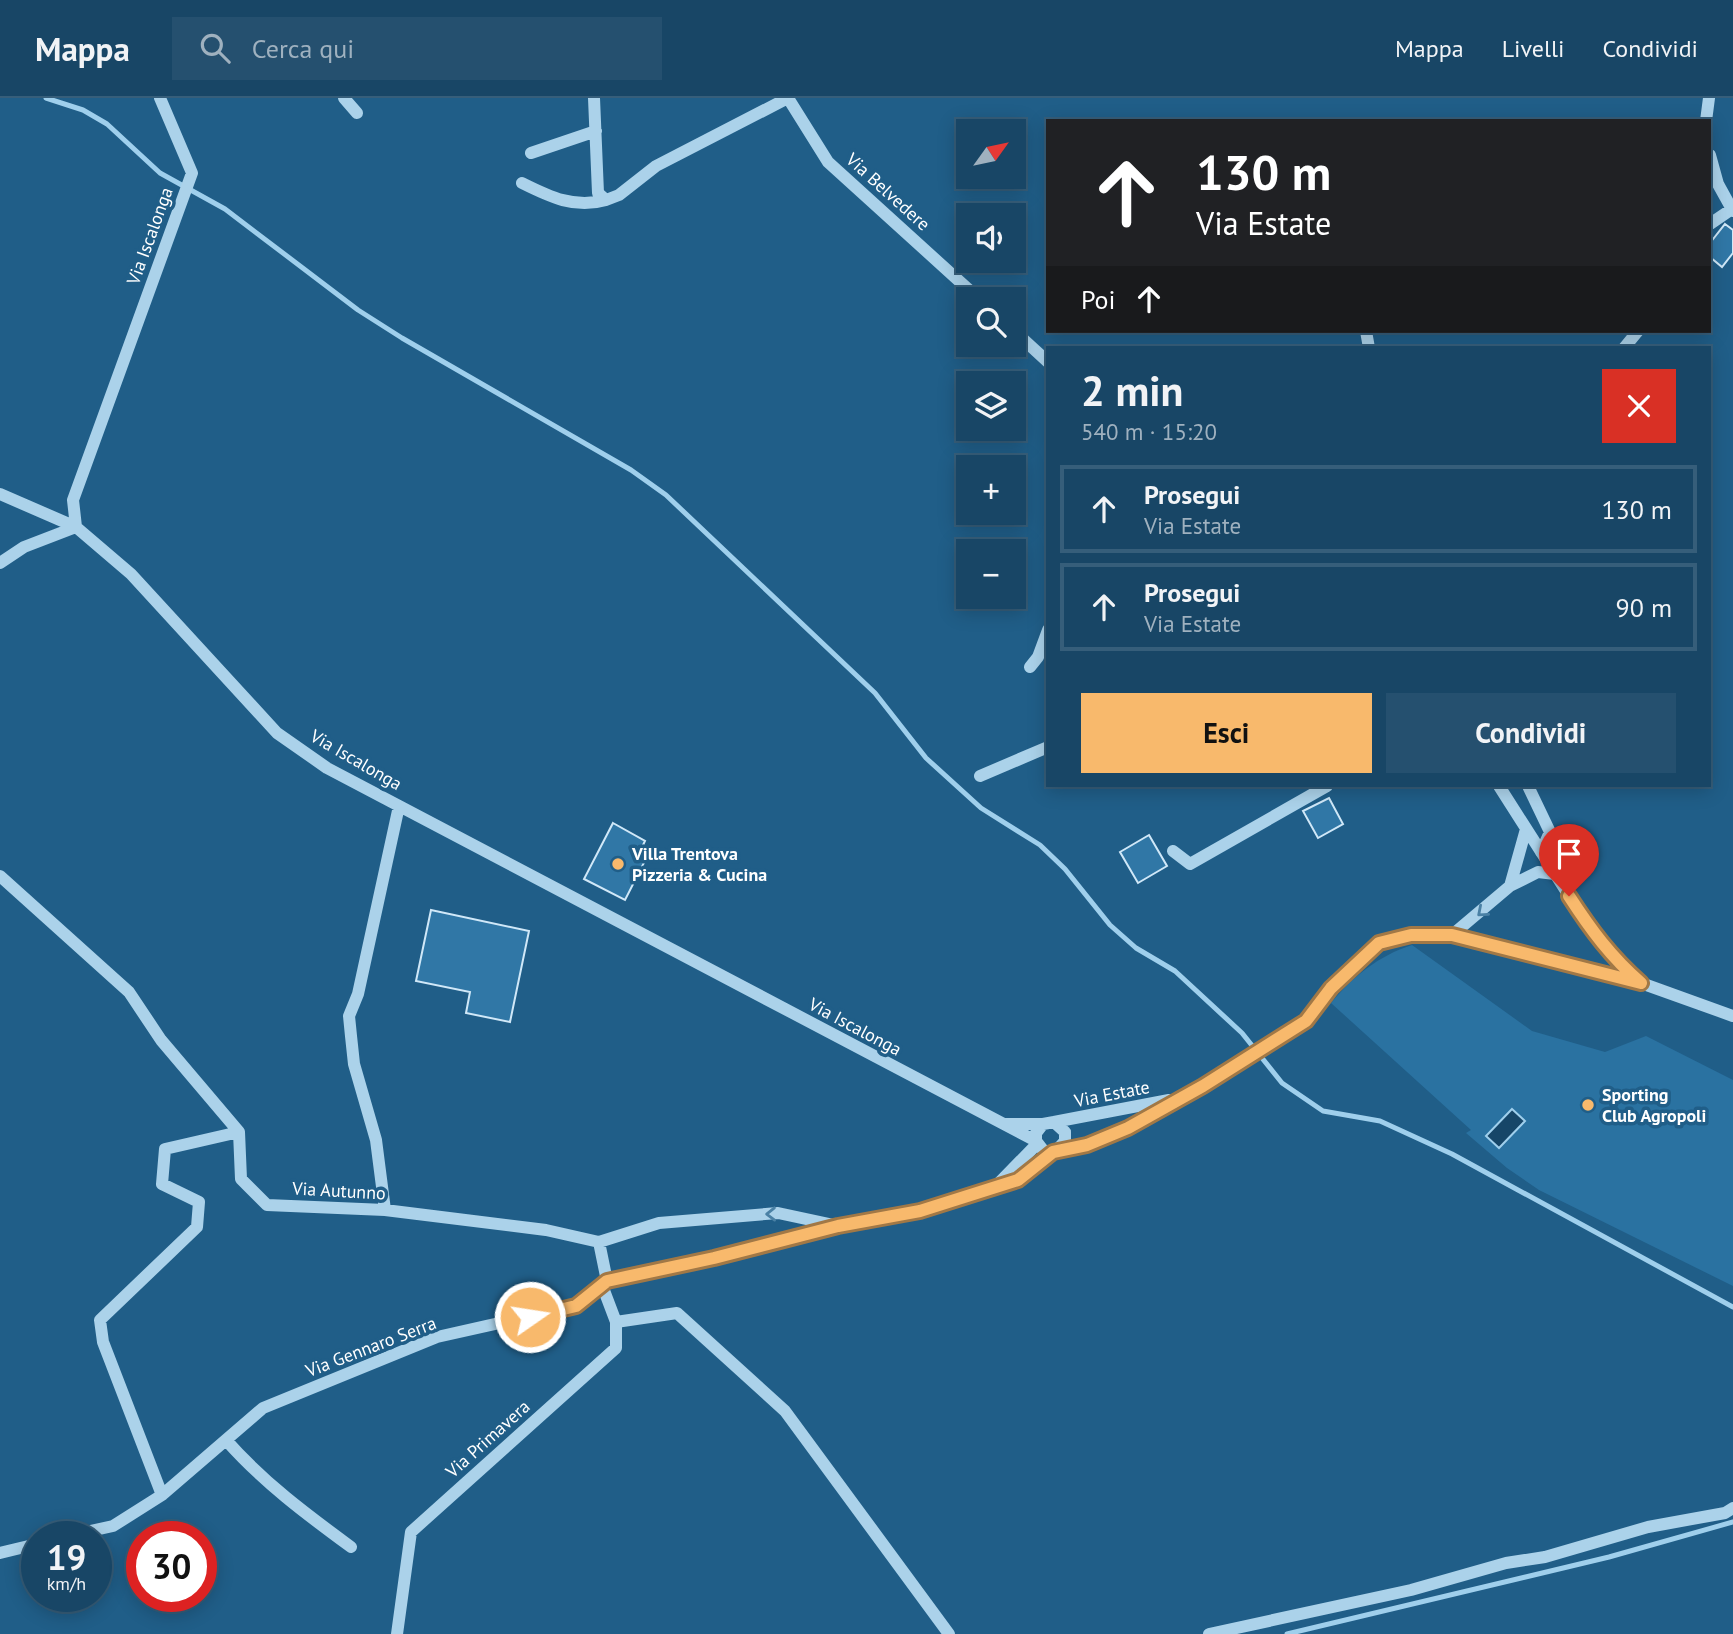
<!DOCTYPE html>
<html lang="it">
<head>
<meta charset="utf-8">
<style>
	body { margin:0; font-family:"PT Sans",sans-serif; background:#25506f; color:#f1f3f6; height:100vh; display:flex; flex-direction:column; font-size:26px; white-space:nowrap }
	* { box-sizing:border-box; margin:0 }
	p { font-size:23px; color:#9fb1bf }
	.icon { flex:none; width:38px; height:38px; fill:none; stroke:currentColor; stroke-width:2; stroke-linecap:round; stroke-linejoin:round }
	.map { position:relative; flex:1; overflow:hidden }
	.details { position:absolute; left:1046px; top:248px; width:665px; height:441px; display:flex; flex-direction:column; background:#184666; border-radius:0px; box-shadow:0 4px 18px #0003,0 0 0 2px #365e7a }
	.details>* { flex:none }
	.guide { position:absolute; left:1046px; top:21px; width:665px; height:214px; border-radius:0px; box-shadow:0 4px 18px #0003,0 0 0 2px #365e7a; background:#202124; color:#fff; overflow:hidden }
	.needle { width:46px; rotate:57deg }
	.fabs { position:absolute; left:956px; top:21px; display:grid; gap:14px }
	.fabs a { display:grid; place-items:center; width:70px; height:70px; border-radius:0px; background:#184666; box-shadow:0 4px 18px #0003,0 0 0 2px #365e7a; font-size:35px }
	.speed { position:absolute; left:21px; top:1423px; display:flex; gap:14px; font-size:35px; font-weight:700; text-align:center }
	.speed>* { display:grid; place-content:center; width:91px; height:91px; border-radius:50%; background:#184666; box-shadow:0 4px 18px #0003,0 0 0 2px #365e7a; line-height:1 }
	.speed small { font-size:18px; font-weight:400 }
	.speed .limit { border:10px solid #d22; background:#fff; color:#111 }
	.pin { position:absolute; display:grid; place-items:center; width:60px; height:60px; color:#fff; margin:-72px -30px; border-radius:50% 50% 50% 0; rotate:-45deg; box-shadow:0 0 7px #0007 }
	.pin .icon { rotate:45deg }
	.me { position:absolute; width:77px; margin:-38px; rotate:77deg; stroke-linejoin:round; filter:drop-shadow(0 0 5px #0008) }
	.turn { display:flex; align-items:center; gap:24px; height:147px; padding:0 35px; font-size:32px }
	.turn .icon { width:91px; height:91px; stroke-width:2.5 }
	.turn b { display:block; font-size:49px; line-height:60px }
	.then { display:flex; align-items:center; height:66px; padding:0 35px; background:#0003; gap:14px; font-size:26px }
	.round { display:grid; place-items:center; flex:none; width:74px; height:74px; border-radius:0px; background:#25506f }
	.head { display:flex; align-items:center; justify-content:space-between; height:119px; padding:0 35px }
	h1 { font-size:42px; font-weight:800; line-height:52px }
	.action { display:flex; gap:14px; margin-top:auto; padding:14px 35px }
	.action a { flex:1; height:80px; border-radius:0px; background:#f8b96c; color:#111; font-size:28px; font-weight:800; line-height:80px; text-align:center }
	.action a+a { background:#25506f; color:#f1f3f6 }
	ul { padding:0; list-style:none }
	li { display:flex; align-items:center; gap:21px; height:88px; margin:0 14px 10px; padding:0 21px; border:4px solid #365e7a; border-radius:0px }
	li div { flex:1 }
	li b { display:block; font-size:26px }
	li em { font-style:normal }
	header { display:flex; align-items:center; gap:42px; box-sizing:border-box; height:98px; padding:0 35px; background:#184666; border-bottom:2px solid #365e7a }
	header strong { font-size:33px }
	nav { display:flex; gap:38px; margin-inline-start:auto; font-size:24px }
	.search { width:490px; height:63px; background:#25506f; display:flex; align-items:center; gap:18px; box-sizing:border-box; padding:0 24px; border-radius:0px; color:#9fb1bf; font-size:26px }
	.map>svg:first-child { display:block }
</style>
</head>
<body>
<header>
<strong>Mappa</strong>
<div class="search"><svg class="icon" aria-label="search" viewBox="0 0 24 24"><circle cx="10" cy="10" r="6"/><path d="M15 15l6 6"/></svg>Cerca qui</div>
<nav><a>Mappa</a><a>Livelli</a><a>Condividi</a></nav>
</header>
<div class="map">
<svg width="1733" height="1536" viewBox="0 0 1733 1536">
	<rect width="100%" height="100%" fill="#205e88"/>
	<path fill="#2a72a1" d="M1412 847 1532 933 1605 954 1646 938 1733 982V1188L1539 1092 1507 1070 1466 1035 1471 1032 1331 905C1354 878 1378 858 1412 847Z"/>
	<path fill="#164668" stroke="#9fcfec" stroke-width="2" d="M1512 1011 1525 1023 1499 1050 1486 1038Z"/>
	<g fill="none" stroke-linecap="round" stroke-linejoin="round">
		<path stroke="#9fcfec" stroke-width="5" d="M46 0 83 12 107 26 160 75 225 111 358 212 402 240 631 372 666 397 875 595 926 660 981 710 1040 747 1065 771 1110 827 1136 850 1175 873 1242 935 1282 985 1323 1013 1380 1023 1452 1056 1733 1209
			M1287 1536 1609 1459 1733 1424"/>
	</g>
	<path fill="#3077a6" stroke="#d0e8f8" stroke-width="2" d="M1725 126 1733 132V155L1722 169 1710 159V145Z
		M1329 700 1343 726 1318 740 1303 713Z
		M613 725 645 743 643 747 651 751 625 802 584 781Z
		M1149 737 1167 768 1138 785 1120 754Z
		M431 812 529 833 510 924 466 915 470 894 416 883Z"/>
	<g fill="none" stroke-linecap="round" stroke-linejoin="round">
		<path stroke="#abd2ea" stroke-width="12" d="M160 0 192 75 73 402 76 429 131 476 277 635 327 670 1036 1043
			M344 0 357 15
			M594 0 598 95 606 102 619 97 656 68 788 0 828 64 979 201
			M1706 23 1709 0
			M531 55 596 33
			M1710 57 1718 86 1733 113
			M522 85C550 99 575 111 606 102
			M1710 126 1732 111
			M1013 232 1048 264
			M1366 233 1369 250
			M1624 250 1638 233
			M0 396 76 429
			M0 465 24 449 76 429
			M1030 569 1038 559 1048 532
			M980 678 1048 649
			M1499 688 1598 843 1616 864 1641 885 1733 918
			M1528 688 1550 734 1541 754
			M1173 753 1190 766 1327 688
			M0 778 129 894 161 942 239 1034 241 1081 267 1107 385 1112 546 1132 599 1144 659 1125 778 1115 834 1127
			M1510 788 1526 731
			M1452 837 1510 788 1538 774 1555 776
			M1054 1024 1169 1002
			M1006 1026H1043
			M1055 1054 1065 1043V1034L1054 1024 1043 1026 1036 1035V1043L1043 1052 1051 1055 1087 1047 1128 1030 1203 988 1306 923 1331 890 1379 845 1411 837H1452L1641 885
			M996 1088 1037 1046
			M385 1112 376 1042 354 966 351 938 349 918 358 896 399 708
			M599 1144 607 1183
			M616 1224 677 1215 785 1313 949 1536
			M226 1342C263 1384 306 1416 351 1449
			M162 1397 103 1244 100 1222 197 1129 199 1104 162 1086 165 1051 239 1034
			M68 1438 113 1428 162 1397 263 1310 437 1239 576 1208 607 1183 714 1160 838 1128 920 1113 994 1091 1018 1082 1053 1054
			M0 1455 37 1446
			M397 1536 411 1434 616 1250V1224L602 1187
			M1209 1536 1411 1492 1506 1465 1545 1459 1648 1429 1725 1415 1733 1410"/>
	</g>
	<defs><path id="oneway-chevron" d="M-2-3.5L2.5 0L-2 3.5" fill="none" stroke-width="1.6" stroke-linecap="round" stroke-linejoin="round" transform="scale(1.75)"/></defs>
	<g stroke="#4a81a5">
		<use href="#oneway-chevron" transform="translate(1482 814) rotate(139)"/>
		<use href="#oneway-chevron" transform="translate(771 1116) rotate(179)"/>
	</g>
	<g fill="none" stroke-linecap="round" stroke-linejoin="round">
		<defs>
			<path id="route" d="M530 1219 576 1208 607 1183 714 1160 838 1128 920 1113 1018 1082 1053 1054 1087 1047 1128 1030 1203 988 1306 923 1331 890 1379 845 1411 837H1452L1641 885C1611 859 1591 832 1569 798"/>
		</defs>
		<use href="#route" stroke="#a17846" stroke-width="18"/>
		<use href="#route" stroke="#f8b96c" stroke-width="12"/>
	</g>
	<g fill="#f8b96c" stroke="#205e88" stroke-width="2.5">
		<circle cx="618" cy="766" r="7"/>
		<circle cx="1588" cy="1007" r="7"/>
	</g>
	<g text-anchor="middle" stroke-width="7" stroke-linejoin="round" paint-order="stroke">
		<g font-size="18" fill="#fff" stroke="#205e88">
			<text transform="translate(888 94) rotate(42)" y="6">Via Belvedere</text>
			<text transform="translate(150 138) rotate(-70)" y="6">Via Iscalonga</text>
			<text transform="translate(356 662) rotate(30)" y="6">Via Iscalonga</text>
			<text transform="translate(855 929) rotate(28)" y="6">Via Iscalonga</text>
			<text transform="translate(1112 996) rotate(-11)" y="6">Via Estate</text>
			<text transform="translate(339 1093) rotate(3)" y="6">Via Autunno</text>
			<text transform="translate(371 1249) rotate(-21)" y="6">Via Gennaro Serra</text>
			<text transform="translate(488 1341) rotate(-42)" y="6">Via Primavera</text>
		</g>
		<g font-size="18" font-weight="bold" fill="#fff" stroke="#205e88" text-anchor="start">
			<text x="632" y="762">Villa Trentova<tspan x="632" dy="21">Pizzeria &amp; Cucina</tspan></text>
			<text x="1602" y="1003">Sporting<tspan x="1602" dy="21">Club Agropoli</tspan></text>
		</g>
	</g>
</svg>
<div class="fabs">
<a><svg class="needle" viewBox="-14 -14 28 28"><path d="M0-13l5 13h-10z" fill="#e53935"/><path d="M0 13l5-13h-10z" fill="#9fb1bf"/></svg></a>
<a><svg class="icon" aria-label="sound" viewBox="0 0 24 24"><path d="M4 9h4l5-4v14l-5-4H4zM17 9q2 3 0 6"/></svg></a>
<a><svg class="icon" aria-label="search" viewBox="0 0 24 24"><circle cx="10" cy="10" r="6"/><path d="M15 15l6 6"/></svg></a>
<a><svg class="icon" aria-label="layers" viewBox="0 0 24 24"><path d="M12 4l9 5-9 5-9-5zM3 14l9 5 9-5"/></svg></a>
<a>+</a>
<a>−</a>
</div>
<div class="speed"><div>19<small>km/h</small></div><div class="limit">30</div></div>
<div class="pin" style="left:1569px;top:798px;background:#d93025"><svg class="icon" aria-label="arrive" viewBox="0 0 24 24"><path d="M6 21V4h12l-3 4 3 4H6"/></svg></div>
<svg class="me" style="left:530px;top:1219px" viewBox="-20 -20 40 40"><circle r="17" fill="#f8b96c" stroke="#fff" stroke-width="3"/><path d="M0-11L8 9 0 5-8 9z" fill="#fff"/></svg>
<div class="guide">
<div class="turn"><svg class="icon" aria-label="ahead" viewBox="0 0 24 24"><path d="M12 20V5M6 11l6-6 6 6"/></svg><div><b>130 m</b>Via Estate</div></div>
<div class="then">Poi<svg class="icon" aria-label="ahead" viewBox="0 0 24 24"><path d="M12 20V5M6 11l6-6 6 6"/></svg></div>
</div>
<section class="details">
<div class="head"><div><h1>2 min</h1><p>540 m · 15:20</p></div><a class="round" style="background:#d93025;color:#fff"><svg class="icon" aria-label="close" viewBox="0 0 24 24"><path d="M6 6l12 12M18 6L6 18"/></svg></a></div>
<ul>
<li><svg class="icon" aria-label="ahead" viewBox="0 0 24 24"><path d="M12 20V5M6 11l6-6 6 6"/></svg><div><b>Prosegui</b><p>Via Estate</p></div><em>130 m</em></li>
<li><svg class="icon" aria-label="ahead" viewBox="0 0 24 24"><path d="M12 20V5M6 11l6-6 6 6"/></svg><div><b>Prosegui</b><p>Via Estate</p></div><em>90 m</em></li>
</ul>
<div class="action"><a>Esci</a><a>Condividi</a></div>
</section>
</div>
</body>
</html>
